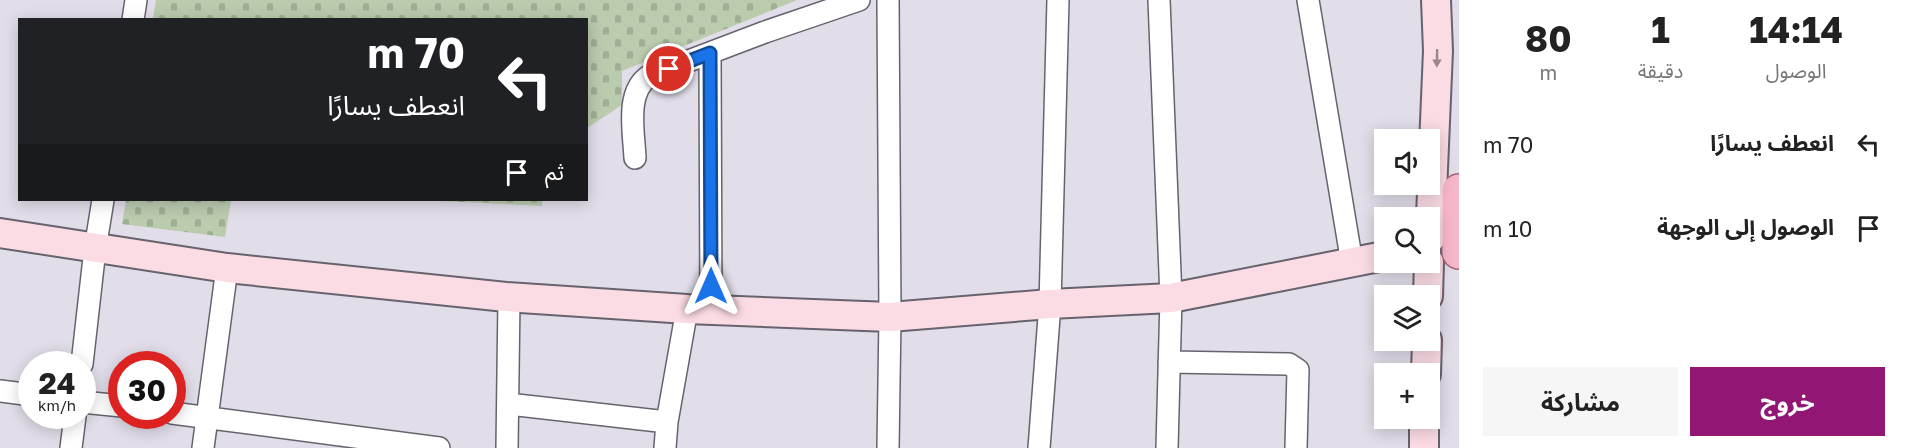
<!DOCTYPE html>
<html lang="ar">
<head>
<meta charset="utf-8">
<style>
	body { margin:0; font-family:"Golos Text","Noto Sans Arabic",sans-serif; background:#f6f6f6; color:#222; direction:rtl; height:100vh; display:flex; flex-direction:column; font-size:22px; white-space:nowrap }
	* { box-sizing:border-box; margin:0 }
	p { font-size:20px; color:#767676 }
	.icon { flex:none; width:33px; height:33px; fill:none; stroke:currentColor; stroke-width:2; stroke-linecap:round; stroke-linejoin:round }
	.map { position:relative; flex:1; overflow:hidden; direction:ltr }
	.sheet { display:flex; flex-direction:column; background:#fff; width:450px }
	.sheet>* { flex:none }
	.top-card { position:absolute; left:18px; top:18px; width:570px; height:183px; border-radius:0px; box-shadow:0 3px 15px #0003; direction:rtl; background:#202124; color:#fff; overflow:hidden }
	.fabs { position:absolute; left:1374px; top:129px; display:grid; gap:12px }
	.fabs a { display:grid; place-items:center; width:66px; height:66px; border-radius:0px; background:#fff; box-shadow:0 3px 15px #0003; font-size:30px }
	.speed { position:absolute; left:18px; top:351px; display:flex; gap:12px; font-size:30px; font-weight:700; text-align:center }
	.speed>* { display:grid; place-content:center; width:78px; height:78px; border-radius:50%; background:#fff; box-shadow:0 3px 15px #0003; line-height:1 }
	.speed small { font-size:15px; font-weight:400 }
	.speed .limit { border:9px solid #d22; background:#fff; color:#111 }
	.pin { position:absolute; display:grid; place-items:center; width:51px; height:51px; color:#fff; margin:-26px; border:3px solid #fff; border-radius:50%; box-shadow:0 2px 6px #0007 }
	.me { position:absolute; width:66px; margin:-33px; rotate:0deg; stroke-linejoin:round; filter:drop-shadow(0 0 4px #0008) }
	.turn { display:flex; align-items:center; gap:21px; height:126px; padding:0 24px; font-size:27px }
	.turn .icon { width:78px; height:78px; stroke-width:2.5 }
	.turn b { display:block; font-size:42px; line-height:51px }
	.then { display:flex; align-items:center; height:57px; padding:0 24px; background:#0003; gap:12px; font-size:22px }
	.eta { display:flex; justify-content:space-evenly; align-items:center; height:102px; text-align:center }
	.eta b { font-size:36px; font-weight:700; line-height:42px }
	.primary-button { display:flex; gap:12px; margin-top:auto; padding:12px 24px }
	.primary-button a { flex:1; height:69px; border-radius:0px; background:#921673; color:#fff; font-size:24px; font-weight:700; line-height:69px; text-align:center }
	.primary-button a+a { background:#f6f6f6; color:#222 }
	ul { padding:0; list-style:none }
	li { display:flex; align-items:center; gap:18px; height:84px; padding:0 24px }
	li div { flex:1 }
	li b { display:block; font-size:22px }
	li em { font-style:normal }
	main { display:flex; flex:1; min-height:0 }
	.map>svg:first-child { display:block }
</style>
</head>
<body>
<main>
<section class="sheet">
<div class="eta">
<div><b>14:14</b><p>الوصول</p></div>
<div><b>1</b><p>دقيقة</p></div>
<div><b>80</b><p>m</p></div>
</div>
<ul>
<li><svg class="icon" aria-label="left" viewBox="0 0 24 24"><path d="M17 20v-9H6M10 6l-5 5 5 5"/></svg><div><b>انعطف يسارًا</b></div><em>70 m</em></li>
<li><svg class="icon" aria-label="arrive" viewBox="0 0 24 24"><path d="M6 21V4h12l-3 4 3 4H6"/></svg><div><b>الوصول إلى الوجهة</b></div><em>10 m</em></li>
</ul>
<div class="primary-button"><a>خروج</a><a>مشاركة</a></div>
</section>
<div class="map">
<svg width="1459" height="448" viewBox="0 0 1459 448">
	<defs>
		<pattern id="cemetery-stones" width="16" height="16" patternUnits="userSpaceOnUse" patternTransform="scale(1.5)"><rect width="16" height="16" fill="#bacbae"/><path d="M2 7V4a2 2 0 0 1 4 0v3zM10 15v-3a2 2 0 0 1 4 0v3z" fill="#a0ae96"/></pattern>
	</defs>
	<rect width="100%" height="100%" fill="#e1dde9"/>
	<path fill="url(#cemetery-stones)" d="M156 0H797L622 71V105L587 128 586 20 153 19Z
		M126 200H231L225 237 122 224Z
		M421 200H542V206Z"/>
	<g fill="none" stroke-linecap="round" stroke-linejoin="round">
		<defs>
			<path id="street" d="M888 0 890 317 888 448
				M1159 0 1171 298 1167 448
				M1308 0 1352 263
				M133 20 136 0
				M710 53 711 310
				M635 158C634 133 625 92 649 76L765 32 859 0
				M1169 362 1289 364 1298 370 1296 448
				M82 364 95 249 103 200
				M0 391 32 395
				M82 402 122 406
				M508 404 667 422
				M172 413 439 448
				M71 448 75 416
				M203 448 227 268
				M507 448 509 298
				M665 448 667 422 687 309
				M1039 448 1050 304 1058 0"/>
			<path id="secondary" d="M0 233 227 268 506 297 687 309 890 317 1050 304 1171 298 1384 256
				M1430 239 1438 51 1436 0
				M1428 296 1429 262
				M1426 374 1427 340
				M1424 448V418"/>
			<path id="primary" d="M1459 191V252"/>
		</defs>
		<use href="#street" stroke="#66636d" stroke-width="24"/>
		<use href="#secondary" stroke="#66636d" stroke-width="32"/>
		<use href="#primary" stroke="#a86378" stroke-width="36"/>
		<use href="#street" stroke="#fff" stroke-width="21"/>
		<use href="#secondary" stroke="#fbdbe4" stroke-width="28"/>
		<use href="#primary" stroke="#f7b7ca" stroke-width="33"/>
	</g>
	<defs><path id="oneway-solid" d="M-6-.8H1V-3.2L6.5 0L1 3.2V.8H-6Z" transform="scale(1.5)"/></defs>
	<use fill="#99878e" href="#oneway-solid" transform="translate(1437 58) rotate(91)"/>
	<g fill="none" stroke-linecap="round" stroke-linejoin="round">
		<defs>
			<path id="route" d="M669 69 710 53 711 286"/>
		</defs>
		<use href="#route" stroke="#114b97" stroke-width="15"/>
		<use href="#route" stroke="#1a73e8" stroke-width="10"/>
	</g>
</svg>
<div class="fabs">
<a><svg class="icon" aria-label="sound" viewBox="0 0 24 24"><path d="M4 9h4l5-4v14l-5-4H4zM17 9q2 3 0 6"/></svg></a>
<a><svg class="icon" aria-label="search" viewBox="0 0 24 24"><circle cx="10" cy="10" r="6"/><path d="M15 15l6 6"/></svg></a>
<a><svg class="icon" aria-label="layers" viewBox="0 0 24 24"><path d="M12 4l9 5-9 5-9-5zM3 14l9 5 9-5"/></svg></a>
<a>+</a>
</div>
<div class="speed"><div>24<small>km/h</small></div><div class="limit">30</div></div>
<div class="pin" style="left:669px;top:69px;background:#d93025"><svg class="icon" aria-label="arrive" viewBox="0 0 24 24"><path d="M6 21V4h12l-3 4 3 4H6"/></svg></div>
<svg class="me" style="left:711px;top:286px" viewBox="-20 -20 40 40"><path d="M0-17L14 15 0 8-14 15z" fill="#1a73e8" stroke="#fff" stroke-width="4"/></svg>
<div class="top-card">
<div class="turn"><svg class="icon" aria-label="left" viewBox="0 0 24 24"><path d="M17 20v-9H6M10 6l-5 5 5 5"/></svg><div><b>70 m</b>انعطف يسارًا</div></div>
<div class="then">ثم<svg class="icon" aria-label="arrive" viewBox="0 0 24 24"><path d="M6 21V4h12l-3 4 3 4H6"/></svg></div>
</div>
</div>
</main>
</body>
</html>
